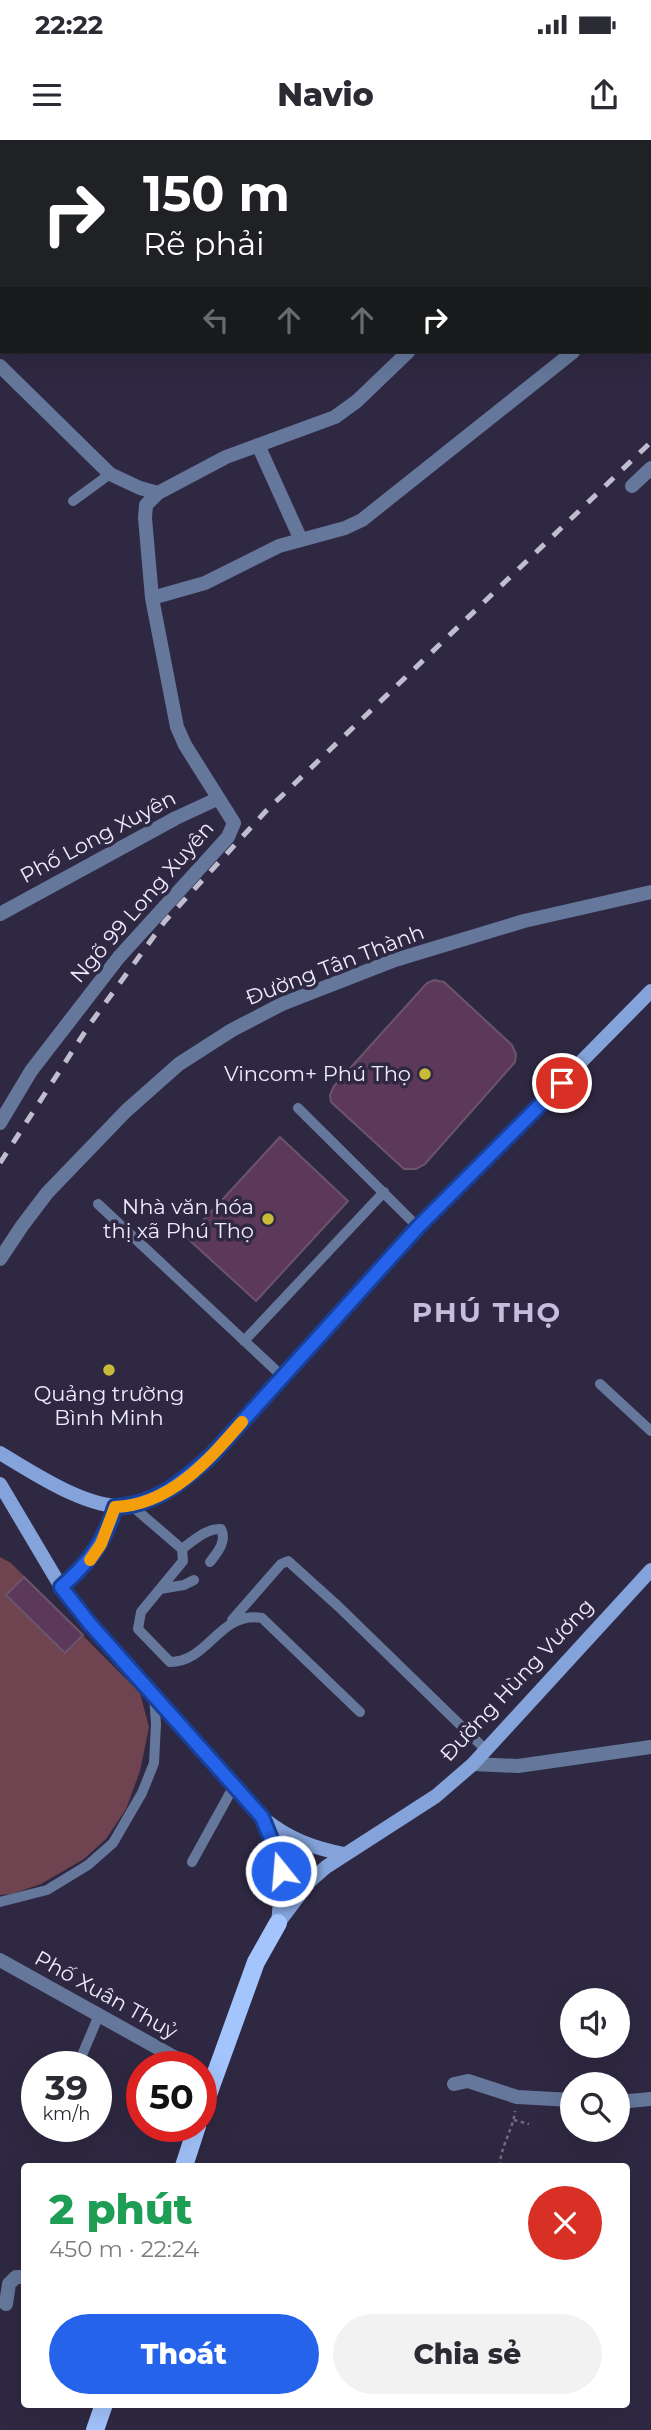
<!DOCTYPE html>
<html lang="vi">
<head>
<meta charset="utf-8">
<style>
	body { margin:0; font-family:Montserrat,sans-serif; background:#f2f2f3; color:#2b2b33; height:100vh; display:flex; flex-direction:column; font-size:26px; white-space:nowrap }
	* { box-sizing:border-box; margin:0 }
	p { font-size:23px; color:#7c7c81 }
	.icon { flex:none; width:38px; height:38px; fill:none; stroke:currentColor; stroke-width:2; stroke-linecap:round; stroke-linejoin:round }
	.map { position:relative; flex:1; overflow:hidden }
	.details { position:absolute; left:21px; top:2023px; width:609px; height:245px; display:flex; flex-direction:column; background:#fff; border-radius:7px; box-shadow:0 7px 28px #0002 }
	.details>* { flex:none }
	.hud { position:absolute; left:0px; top:0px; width:651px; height:214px; box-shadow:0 7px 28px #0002; background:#202124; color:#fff; overflow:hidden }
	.tools { position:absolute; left:560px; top:1848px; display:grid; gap:14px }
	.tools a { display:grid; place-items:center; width:70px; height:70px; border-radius:50%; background:#fff; box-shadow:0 7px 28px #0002; font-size:35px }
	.speed { position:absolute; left:21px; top:1911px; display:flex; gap:14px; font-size:35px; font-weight:700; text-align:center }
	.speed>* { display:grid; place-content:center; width:91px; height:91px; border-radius:50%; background:#fff; box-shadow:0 7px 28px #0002; line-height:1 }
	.speed small { font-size:18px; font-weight:400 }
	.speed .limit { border:10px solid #d22; background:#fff; color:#111 }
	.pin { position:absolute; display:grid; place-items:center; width:60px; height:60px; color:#fff; margin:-30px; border:4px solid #fff; border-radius:50%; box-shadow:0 2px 7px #0007 }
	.me { position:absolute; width:77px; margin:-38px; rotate:343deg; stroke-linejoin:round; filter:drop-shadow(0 0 5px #0008) }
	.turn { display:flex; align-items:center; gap:24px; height:147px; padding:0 28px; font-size:32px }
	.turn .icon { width:91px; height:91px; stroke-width:2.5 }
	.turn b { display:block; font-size:49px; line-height:60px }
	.lanes { display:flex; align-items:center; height:66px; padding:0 28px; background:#0003; justify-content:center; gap:35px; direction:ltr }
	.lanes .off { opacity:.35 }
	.round { display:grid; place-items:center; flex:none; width:74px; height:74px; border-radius:37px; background:#f2f2f3 }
	.overview { display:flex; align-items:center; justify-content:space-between; height:119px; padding:0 28px }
	h1 { font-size:42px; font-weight:800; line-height:52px; color:#1e9e55 }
	.primary-button { display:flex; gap:14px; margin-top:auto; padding:14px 28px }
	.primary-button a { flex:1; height:80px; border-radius:42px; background:#2563eb; color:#fff; font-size:28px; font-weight:800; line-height:80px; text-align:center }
	.primary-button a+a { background:#f2f2f3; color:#2b2b33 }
	.status { display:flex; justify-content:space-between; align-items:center; height:49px; padding:0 35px; background:#fff; direction:ltr }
	.status svg { height:19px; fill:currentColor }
	header { display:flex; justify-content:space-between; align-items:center; height:91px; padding:0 28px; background:#fff; font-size:32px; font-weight:800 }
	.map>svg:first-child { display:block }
</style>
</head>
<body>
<div class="status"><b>22:22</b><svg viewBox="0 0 49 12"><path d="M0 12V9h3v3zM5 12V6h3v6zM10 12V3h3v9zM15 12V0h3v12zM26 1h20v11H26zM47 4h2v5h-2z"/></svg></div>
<header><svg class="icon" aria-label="menu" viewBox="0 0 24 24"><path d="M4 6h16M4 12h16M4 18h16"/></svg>Navio<svg class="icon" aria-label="share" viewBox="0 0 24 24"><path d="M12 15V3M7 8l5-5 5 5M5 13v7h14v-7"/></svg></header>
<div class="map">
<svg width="651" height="2290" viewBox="0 0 651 2290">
	<rect width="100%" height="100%" fill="#2f2842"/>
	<path fill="#6f434f" d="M0 1417 11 1423 140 1553 149 1587 140 1631 126 1669 106 1699 84 1719 41 1744 12 1754 0 1755Z"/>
	<path fill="#5c395b" stroke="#6c546b" stroke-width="2" d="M434 840 444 842 512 905 516 914 515 922 425 1024 416 1029H404L331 962 330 955 334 946 427 843Z
		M280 997 348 1061 256 1161 187 1098Z
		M24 1437 83 1495 65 1513 6 1455Z"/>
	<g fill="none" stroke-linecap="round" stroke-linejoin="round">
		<path stroke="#726c83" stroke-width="2.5" stroke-dasharray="3.5 3.5" stroke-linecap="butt" d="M76 707 80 714
			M514 1980 529 1984
			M500 2026C500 2007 513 1990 515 1971"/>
		<path stroke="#65789b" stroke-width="10" d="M73 361 110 334
			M298 968 418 1087
			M98 1064 283 1237
			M244 1201 384 1052
			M600 1244 651 1291
			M132 1366 182 1409 183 1421 141 1472 138 1489 170 1522C209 1522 219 1471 262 1478L360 1572
			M182 1409C193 1401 207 1388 221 1389 227 1401 218 1412 210 1422
			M160 1449 184 1445 194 1440
			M232 1480 281 1424 288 1421 339 1467 486 1610
			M192 1722 235 1644
			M0 1762 47 1750 88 1725 113 1703 142 1653 154 1623 156 1584 154 1556
			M77 1927 99 1875"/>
		<path stroke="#65789b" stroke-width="14" d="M612 2 617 0
			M649 109 651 113
			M649 151 651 149
			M0 226 110 334 140 348 158 353 146 365 145 378 152 458 177 587 185 605 234 683 228 697 119 817 31 931 0 983
			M258 305 301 400
			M632 346 651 328
			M158 353 226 317 335 277 357 261 408 212
			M152 458 205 443 279 406 345 388 362 380 573 212
			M0 774 176 678 217 659
			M0 1119 22 1086 47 1053 126 971 179 924 232 890 282 864 395 820 524 781 651 752
			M473 1624 518 1626 651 1607
			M0 1820 192 1927
			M454 1944 468 1941 517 1957 572 1960
			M618 1962 651 1959
			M6 2164 9 2144 16 2137H24"/>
		<path stroke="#84a3db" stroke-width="14" d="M0 1313C34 1333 89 1371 130 1366 145 1364 162 1356 175 1347 188 1338 200 1326 212 1315L418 1087 651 851
			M0 1344 61 1447 90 1484 262 1677C281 1719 283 1738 278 1783
			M61 1447C88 1424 105 1401 115 1367
			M264 1679C289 1699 313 1708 344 1714
			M279 1782 310 1741 326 1727 436 1656 473 1624 651 1430"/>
		<path stroke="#a3c4fd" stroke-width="18" d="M77 2 79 0
			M0 77 2 76
			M201 1974 256 1822 278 1783
			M184 2026 197 1986
			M95 2290 104 2264"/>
		<path stroke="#c1bdd0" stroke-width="5" stroke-dasharray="12 12" stroke-linecap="butt" d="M0 1023 90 884 165 781 266 671 651 302"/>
	</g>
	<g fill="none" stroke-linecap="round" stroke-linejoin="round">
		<defs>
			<path id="route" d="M281 1731 277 1714 262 1677 90 1484 61 1447C88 1424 105 1401 115 1367 156 1365 183 1341 212 1315L418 1087 562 943"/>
		</defs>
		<use href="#route" stroke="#184099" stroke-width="18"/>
		<use href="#route" stroke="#2563eb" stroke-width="12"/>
		<path stroke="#f59e0b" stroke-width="12" d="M90 1420 101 1404 115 1367C170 1365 208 1321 242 1282"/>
	</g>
	<g fill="#caba39" stroke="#2f2842" stroke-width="2.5">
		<circle cx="425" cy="934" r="7"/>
		<circle cx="268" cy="1079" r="7"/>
		<circle cx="109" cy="1230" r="7"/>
	</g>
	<g text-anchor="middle" stroke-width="7" stroke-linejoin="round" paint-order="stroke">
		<g font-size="21" fill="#efebfd" stroke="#2f2842">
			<text transform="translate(98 697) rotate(-28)" y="7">Phố Long Xuyên</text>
			<text transform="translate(142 762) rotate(-49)" y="7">Ngõ 99 Long Xuyên</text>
			<text transform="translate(335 825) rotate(-21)" y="7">Đường Tân Thành</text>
			<text transform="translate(517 1540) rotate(-47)" y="7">Đường Hùng Vương</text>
			<text transform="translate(106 1855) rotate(29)" y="7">Phố Xuân Thuỷ</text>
		</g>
		<g font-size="21" fill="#efebfd" stroke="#2f2842" text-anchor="end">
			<text x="411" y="941">Vincom+ Phú Thọ</text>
			<text x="254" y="1074">Nhà văn hóa<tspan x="254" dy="24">thị xã Phú Thọ</tspan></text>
			<text x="109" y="1261" text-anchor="middle">Quảng trường<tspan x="109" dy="24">Bình Minh</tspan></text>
		</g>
		<g font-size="28" font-weight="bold" letter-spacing="2" fill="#c4bddd" stroke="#2f2842">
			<text x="487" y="1182">PHÚ THỌ</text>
		</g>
	</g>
</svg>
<div class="tools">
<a><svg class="icon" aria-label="sound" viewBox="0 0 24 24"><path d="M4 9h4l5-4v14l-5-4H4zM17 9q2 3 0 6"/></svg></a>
<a><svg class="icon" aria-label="search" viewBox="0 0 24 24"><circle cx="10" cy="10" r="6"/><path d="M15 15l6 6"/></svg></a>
</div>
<div class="speed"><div>39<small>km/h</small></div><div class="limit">50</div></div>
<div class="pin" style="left:562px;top:943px;background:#d93025"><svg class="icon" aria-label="arrive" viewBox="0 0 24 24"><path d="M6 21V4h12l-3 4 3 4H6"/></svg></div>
<svg class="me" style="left:281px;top:1731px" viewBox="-20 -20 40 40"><circle r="17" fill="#2563eb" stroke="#fff" stroke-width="3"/><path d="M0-11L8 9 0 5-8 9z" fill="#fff"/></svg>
<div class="hud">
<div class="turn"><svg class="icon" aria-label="right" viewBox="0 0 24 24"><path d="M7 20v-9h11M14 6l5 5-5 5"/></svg><div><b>150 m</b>Rẽ phải</div></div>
<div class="lanes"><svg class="icon off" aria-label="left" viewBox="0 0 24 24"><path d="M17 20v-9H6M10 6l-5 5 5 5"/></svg><svg class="icon off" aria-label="ahead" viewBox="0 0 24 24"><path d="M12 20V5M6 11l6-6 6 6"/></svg><svg class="icon off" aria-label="ahead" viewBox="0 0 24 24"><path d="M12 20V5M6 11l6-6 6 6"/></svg><svg class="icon" aria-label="right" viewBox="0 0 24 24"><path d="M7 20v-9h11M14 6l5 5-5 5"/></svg></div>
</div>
<section class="details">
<div class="overview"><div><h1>2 phút</h1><p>450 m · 22:24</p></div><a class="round" style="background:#d93025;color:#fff"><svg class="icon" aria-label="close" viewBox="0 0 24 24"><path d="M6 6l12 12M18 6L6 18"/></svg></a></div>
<div class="primary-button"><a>Thoát</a><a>Chia sẻ</a></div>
</section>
</div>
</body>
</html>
